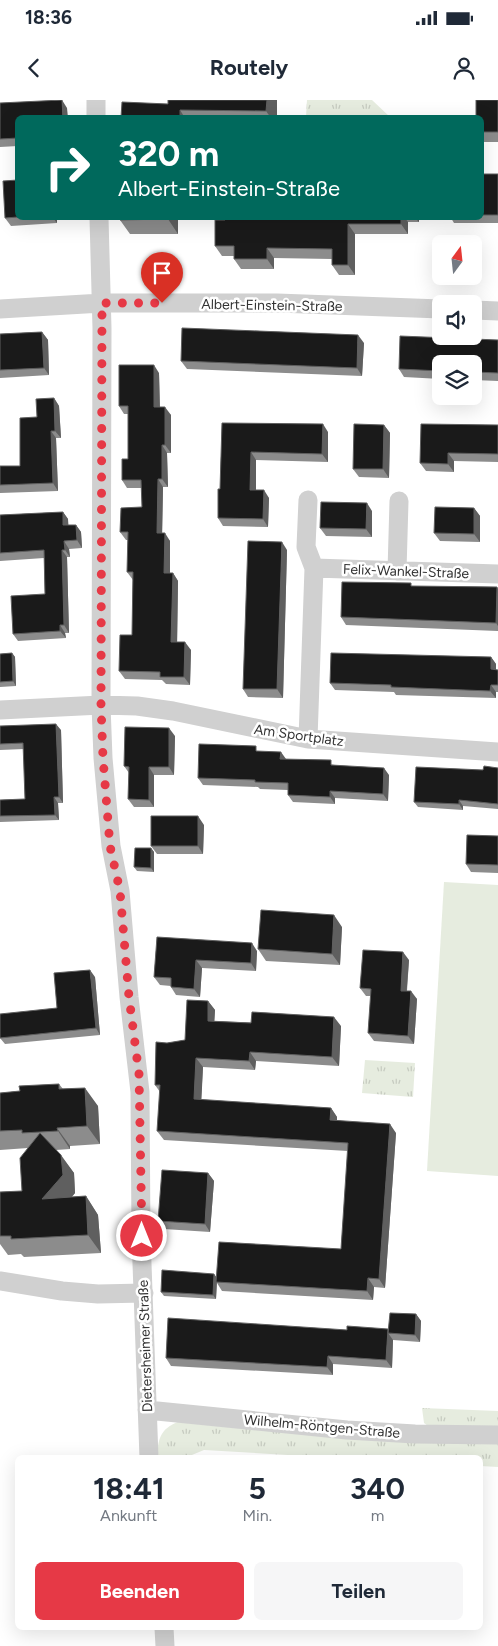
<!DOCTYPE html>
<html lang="de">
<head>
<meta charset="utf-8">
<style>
	body { margin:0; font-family:Figtree,sans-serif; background:#f6f6f7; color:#1f2937; height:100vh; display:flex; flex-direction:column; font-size:19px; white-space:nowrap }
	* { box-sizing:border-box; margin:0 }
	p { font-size:16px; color:#747a83 }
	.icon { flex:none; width:28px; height:28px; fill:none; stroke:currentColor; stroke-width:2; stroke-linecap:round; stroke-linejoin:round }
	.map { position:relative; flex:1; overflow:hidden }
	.panel { position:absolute; left:15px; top:1355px; width:468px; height:175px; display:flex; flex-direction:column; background:#fff; border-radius:8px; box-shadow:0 5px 20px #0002 }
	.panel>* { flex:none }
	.top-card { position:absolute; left:15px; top:15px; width:469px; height:105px; border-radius:8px; box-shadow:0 5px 20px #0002; background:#00695c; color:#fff; overflow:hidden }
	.needle { width:32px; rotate:15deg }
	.tools { position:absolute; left:432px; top:135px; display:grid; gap:10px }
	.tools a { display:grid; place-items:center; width:50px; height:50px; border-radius:8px; background:#fff; box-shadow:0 5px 20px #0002; font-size:25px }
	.pin { position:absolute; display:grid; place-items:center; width:42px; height:42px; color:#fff; margin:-51px -21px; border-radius:50% 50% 50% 0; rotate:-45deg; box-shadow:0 0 5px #0007 }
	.pin .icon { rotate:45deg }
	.me { position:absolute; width:55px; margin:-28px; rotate:0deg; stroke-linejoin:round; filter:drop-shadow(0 0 4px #0008) }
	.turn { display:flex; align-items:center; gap:18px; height:105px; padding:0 20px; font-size:22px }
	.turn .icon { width:65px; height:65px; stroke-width:2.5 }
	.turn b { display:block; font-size:35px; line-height:42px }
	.eta { display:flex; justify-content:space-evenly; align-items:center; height:85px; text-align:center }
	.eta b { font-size:30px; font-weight:700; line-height:35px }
	.button { display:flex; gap:10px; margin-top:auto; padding:10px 20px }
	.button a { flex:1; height:58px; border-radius:8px; background:#e63946; color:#fff; font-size:20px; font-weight:700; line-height:58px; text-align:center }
	.button a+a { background:#f6f6f7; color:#1f2937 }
	.status { display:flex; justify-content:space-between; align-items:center; height:35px; padding:0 25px; background:#fff; direction:ltr }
	.status svg { height:14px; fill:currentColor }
	header { display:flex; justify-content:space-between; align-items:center; height:65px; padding:0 20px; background:#fff; font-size:22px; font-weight:700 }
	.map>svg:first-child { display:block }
</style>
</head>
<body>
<div class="status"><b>18:36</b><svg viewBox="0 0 49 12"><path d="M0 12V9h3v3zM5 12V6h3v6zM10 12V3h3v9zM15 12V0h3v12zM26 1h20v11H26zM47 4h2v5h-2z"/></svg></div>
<header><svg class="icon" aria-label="back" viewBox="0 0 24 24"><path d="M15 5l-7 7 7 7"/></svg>Routely<svg class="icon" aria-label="person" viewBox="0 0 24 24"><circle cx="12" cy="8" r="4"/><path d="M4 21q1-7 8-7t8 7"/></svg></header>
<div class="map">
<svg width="498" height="1546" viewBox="0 0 498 1546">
	<defs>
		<pattern id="grass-tufts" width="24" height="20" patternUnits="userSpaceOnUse" patternTransform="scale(1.25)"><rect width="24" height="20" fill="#e6ecdf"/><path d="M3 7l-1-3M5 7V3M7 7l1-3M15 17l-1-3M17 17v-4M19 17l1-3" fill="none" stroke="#c6cbc0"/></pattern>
	</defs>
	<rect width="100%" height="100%" fill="#fff"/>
	<path fill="url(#grass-tufts)" d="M307 0H372L390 17H306Z
		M365 960 415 963 413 997 362 993Z
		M422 1308 498 1311V1327L428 1326 424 1323Z
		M178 1322 320 1336 498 1343V1367L480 1366V1358H338L204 1350 187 1357 157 1358C158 1339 160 1329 178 1322Z"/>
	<path fill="#e6ecdf" d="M444 782 498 785V1076L427 1071Z"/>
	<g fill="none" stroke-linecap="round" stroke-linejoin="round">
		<path stroke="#d0d0d0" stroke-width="19" d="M96 0V18
			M99 118 102 228 101 605 103 658 111 746 120 791 129 897 140 992 141 1136 149 1358
			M0 209 102 203H277L441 209
			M474 210 498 211
			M308 400 306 447 314 468 308 639
			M314 468 498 474
			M397 471 399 401
			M0 610 101 605 137 606 173 611 308 639 498 652
			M0 1181 62 1191 98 1194 144 1193
			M147 1310 347 1330 415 1334 498 1335
			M164 1528 165 1546"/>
	</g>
	<path fill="#8c8c8c" d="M168 0H277V18H121L168 4Z
		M498 0V42H483L481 39V18Z
		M0 3 67 8 18 18V46L0 47Z
		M481 74H498V123H454L451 118H481Z
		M18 80V118H57V123L11 126 5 118Z
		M178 118V134H130L120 120Z
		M225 118H419V122H408V134H355V175H339L332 165V159L274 158V169H241L234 159V156H222L215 146 225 120Z
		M42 232 48 240 49 275 0 278V234Z
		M498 240V281L474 280V264H441V279L404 277 399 269Z
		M364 243 362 276 187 269 181 261Z
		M159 273 160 307 171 315V353H167L168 387H163L162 433 170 441V473H173L178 481 177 542 191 550 190 585 166 584 162 580 125 579 119 571 132 535 133 480 127 472 128 440H126L120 432 142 407V388H127L122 380 128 359V314H124L119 306Z
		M54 298 59 306 61 338H56L58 391 0 393V366H20L37 317Z
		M222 323 328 332V362L256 360V390L269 398 268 427 223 426 218 418 220 389Z
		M384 325 390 333 389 378 359 377 353 369Z
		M498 325V362L454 361V372L426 371 420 363Z
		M474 408 480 416V442L440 441 434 433Z
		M372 411V437L326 436 320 428Z
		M63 412 68 419V425H76L81 432 82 448 69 449 70 457H67L69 533H65L66 538 18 541 13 534 45 494 44 458 0 461V415Z
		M287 450 283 598 248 597 243 589Z
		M413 486 497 487 498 489V531L346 525 341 517Z
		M12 553 15 557 16 586 0 587V554Z
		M491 557 496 564V570H498V592H496V598L396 595 394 592 335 590 330 583Z
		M0 626 61 630 63 703H58L59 720 0 722V700L25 699 24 649 0 650Z
		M175 636 174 675H154V707H134L128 699 129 673 124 666Z
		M259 651 286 659 335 665 389 675 388 701 335 698V704L293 702 288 695V690L260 689 258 687 203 685 198 678Z
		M498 668V709L463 706V710L418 707 414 702 483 670Z
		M204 725 203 754H157L151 746Z
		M498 736V773L471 772 466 764Z
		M151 748 154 752V772L137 771 134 767Z
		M342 827 340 865 266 861 258 849Z
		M157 837 257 851 256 871 202 868 200 897 176 895 171 887V886L160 885 154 877Z
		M409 860 407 891 417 899 414 944 374 941 368 933 371 896H366L360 888Z
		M95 877 100 935 5 944 0 938 57 908Z
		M208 901 215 910 214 921 341 926 339 966 256 961 255 970 203 967 201 1000 331 1008 337 1017V1020L396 1033 385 1188 374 1187 373 1200 222 1191 217 1183 216 1199 164 1196 161 1192 214 1174 216 1177 341 1149 348 1051 164 1040 157 1031 160 992 155 985 167 943 185 940Z
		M59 984 63 989 98 1006 100 1044 70 1046V1049L56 1050 74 1073 75 1093 72 1097 86 1096 98 1115 101 1153 24 1157 21 1154 8 1155 0 1144V1092L22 1091 28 1048 0 1050V993L20 991Z
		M208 1073 214 1081 210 1132 164 1129 158 1121Z
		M416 1214 421 1221 420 1242 393 1240 392 1268 333 1264V1275L171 1266 166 1258 347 1230 388 1229 389 1230Z"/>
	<path fill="#5f5f5f" d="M62 0 67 8 68 18H63Z
		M267 0H277V18H271L266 11Z
		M180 10 185 18H180Z
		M53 118H57V123Z
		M168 118H178V134L168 119Z
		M401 118H405L408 122V134L401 124Z
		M415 118H419V122Z
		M348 124 355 134V175L348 165Z
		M267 148 274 158V169L267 159Z
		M42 232 48 240 49 275 44 268Z
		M358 235 364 243 362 276 357 268Z
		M154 265 159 273 160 314 154 307Z
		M54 298 59 306 61 338 55 331Z
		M165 307 171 315V353L165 345Z
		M323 324 328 332V362L322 354Z
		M384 325 390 333 389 378 383 369Z
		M51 331 56 338 58 391 53 383Z
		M162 345 167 353 168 387 162 379Z
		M251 352 256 360V398L250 390Z
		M448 353 454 361V372L448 364Z
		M158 379 163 387 162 441 157 433Z
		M264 390 269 398 268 427 263 419Z
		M367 403 372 411V437L366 429Z
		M474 408 480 416V442L474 434Z
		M63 412 68 419 69 433 63 425Z
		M76 425 81 432 82 448 77 440Z
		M165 433 170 441V481L164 473Z
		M64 441 69 449 70 457 65 450Z
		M282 442 287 450 283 598 277 589Z
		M62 450 67 457 69 533 64 525Z
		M173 473 178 481 177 550 171 542Z
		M497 487 498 489V526L496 523Z
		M60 525 65 533 66 538 60 531Z
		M185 542 191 550 190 585 184 577Z
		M12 553 15 557 16 586 13 581Z
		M491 557 496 564V577L491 569Z
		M491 585 496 592V598L490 591Z
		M56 624 61 630 63 703 59 697Z
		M169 628 175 636 174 675 169 667Z
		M281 652 286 659H280Z
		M149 667 154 675V707L149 700Z
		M384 668 389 675 388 701 383 694Z
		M330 691 335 698V704L330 697Z
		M54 697 58 703 59 720 55 715Z
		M459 700 463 706V710L459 704Z
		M198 716 204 725 203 754 198 746Z
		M151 748 154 752V772L151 768Z
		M334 815 342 827 340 865 332 854Z
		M252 843 257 851 256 871 251 863Z
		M403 852 409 860 406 899 401 891Z
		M196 860 202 868 200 897 194 889Z
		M90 870 95 877 100 935 96 928Z
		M411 891 417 899 414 944 408 936Z
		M208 901 215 910 214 930 208 921Z
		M334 917 341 926 339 966 332 957Z
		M250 952 256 961 255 970 249 961Z
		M196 958 203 967 201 1008 194 999Z
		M85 988 98 1006 100 1044 87 1026Z
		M331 1008 337 1017V1029L330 1020Z
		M390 1024 396 1033 385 1188 379 1179Z
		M57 1028 70 1046V1049L58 1031Z
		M61 1055 74 1073 75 1093 54 1117 42 1099Z
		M208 1073 214 1081 210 1132 205 1124Z
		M86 1096 98 1115 101 1153 88 1135Z
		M214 1174 217 1178 216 1199 213 1195Z
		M368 1178 374 1187 373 1200 367 1191Z
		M416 1214 421 1221 420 1242 415 1235Z
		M388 1229 391 1234 388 1233 393 1240 392 1268 386 1260Z
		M328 1256 333 1264V1275L327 1267Z"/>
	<path fill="#1a1a1a" stroke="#5f5f5f" d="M62 0 63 18H18V38L0 39V3Z
		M168 0H267L266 11 180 10V18H121L122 2 168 4Z
		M476 0H498V32H481V18H476Z
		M481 74H498V115H481Z
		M18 80V117L5 118 3 81Z
		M120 118H168V119L120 120Z
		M225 118H401V124H348V165H332V149L267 148V159H234V146H215V120H225Z
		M182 228 358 235 357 268 181 261Z
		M42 232 44 268 0 270V234Z
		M400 236 498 240V273L474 272V264H441V271L399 269Z
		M119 265H154V307H165V345H162V379H158L157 433H165L164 473H173L171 542H185L184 577H160V572L119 571 120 535H132L133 472H127L128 432H120L121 408 142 407 141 380H122V359H128V306H119Z
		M54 298 55 331H51L53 383 0 385V366H20V318L37 317 36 299Z
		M222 323 323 324 322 354 251 352 250 390H264L263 419 218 418V389H220Z
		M354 324 384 325 383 369H353Z
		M421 324 498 325V354L448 353V364L420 363Z
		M321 402 367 403 366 429 320 428Z
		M435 407 474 408V434L434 433Z
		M63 412V425H76L77 440 64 441 65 450H62L64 525H60V531L13 534 11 496 45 494 44 450 0 453V415Z
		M248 441 282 442 277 589H243Z
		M342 482 411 483V486L497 487 496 523 341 517Z
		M12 553 13 581 0 582V554Z
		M331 553 491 557V569L498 570V585H491L490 591 391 587V585L330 583Z
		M56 624 59 697H54L55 715 0 716V700L25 699 23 643 0 644V626Z
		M125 627 169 628V667H149V700L128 699 129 667 124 666Z
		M199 644 256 646V651L281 652 280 659 331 660V665L384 668 383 694 330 691V697L288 695V683L255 682V680L198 678Z
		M484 666 498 668V704L459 700V704L414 702 416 667 483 670Z
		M151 716H198V746H151Z
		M467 735 498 736V765L466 764Z
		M135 748H151V768L134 767Z
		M261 810 334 815 332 854 258 849Z
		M157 837 252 843 251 863 196 860 194 889 171 887V878L154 877Z
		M363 850 403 852 401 891H411L408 936 368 933 371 889 360 888Z
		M90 870 96 928 0 938V914L57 908 54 873Z
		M187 900 208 901V921L251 923 252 912 334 917 332 957 250 952 249 961 196 958 194 999 331 1008 330 1020 390 1024 379 1179 368 1178 367 1191 216 1182 219 1142 341 1149 348 1043 157 1031 160 985H155L156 942 167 943 185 940Z
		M59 984V989L85 988 87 1026 57 1028 58 1031 22 1033V1030L0 1031V993L20 991 19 986Z
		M40 1033 61 1055 63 1075 42 1099 86 1096 88 1135 11 1139V1136H0V1092L22 1091 20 1058Z
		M162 1070 208 1073 205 1124 158 1121Z
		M162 1170 214 1174 213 1195 161 1192Z
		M390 1213 416 1214 415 1235 388 1233Z
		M168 1218 347 1230V1226L388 1229 386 1260 328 1256 327 1267 166 1258Z"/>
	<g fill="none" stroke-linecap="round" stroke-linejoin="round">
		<path stroke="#e63946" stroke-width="9" stroke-dasharray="0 16.2" d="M142 1136 139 974 129 897 120 791 110 746 103 658 101 605 102 203H162"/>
	</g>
	<g text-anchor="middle" stroke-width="5" stroke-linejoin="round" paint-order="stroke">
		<g font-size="14" fill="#333" stroke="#fff">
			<text transform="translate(272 205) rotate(1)" y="5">Albert-Einstein-Straße</text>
			<text transform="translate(406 471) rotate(2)" y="5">Felix-Wankel-Straße</text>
			<text transform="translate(299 635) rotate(8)" y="5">Am Sportplatz</text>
			<text transform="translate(145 1246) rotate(-92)" y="5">Dietersheimer Straße</text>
			<text transform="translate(322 1326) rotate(5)" y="5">Wilhelm-Röntgen-Straße</text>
		</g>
	</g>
</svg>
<div class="tools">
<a><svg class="needle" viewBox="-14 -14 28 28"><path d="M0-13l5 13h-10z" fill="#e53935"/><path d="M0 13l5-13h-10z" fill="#747a83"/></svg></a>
<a><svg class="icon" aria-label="sound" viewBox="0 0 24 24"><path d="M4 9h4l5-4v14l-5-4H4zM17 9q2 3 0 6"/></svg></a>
<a><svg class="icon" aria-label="layers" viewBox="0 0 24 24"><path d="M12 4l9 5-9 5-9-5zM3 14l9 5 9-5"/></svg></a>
</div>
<div class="pin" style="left:162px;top:203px;background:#d93025"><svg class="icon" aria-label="arrive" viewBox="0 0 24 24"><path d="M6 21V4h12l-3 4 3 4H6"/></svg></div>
<svg class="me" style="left:142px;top:1136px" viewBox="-20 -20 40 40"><circle r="17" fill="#e63946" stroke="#fff" stroke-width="3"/><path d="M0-11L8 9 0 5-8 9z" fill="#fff"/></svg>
<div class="top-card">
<div class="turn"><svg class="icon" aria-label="right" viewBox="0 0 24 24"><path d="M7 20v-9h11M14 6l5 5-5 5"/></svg><div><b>320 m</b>Albert-Einstein-Straße</div></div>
</div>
<section class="panel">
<div class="eta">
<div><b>18:41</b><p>Ankunft</p></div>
<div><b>5</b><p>Min.</p></div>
<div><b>340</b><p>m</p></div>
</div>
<div class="button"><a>Beenden</a><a>Teilen</a></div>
</section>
</div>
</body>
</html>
